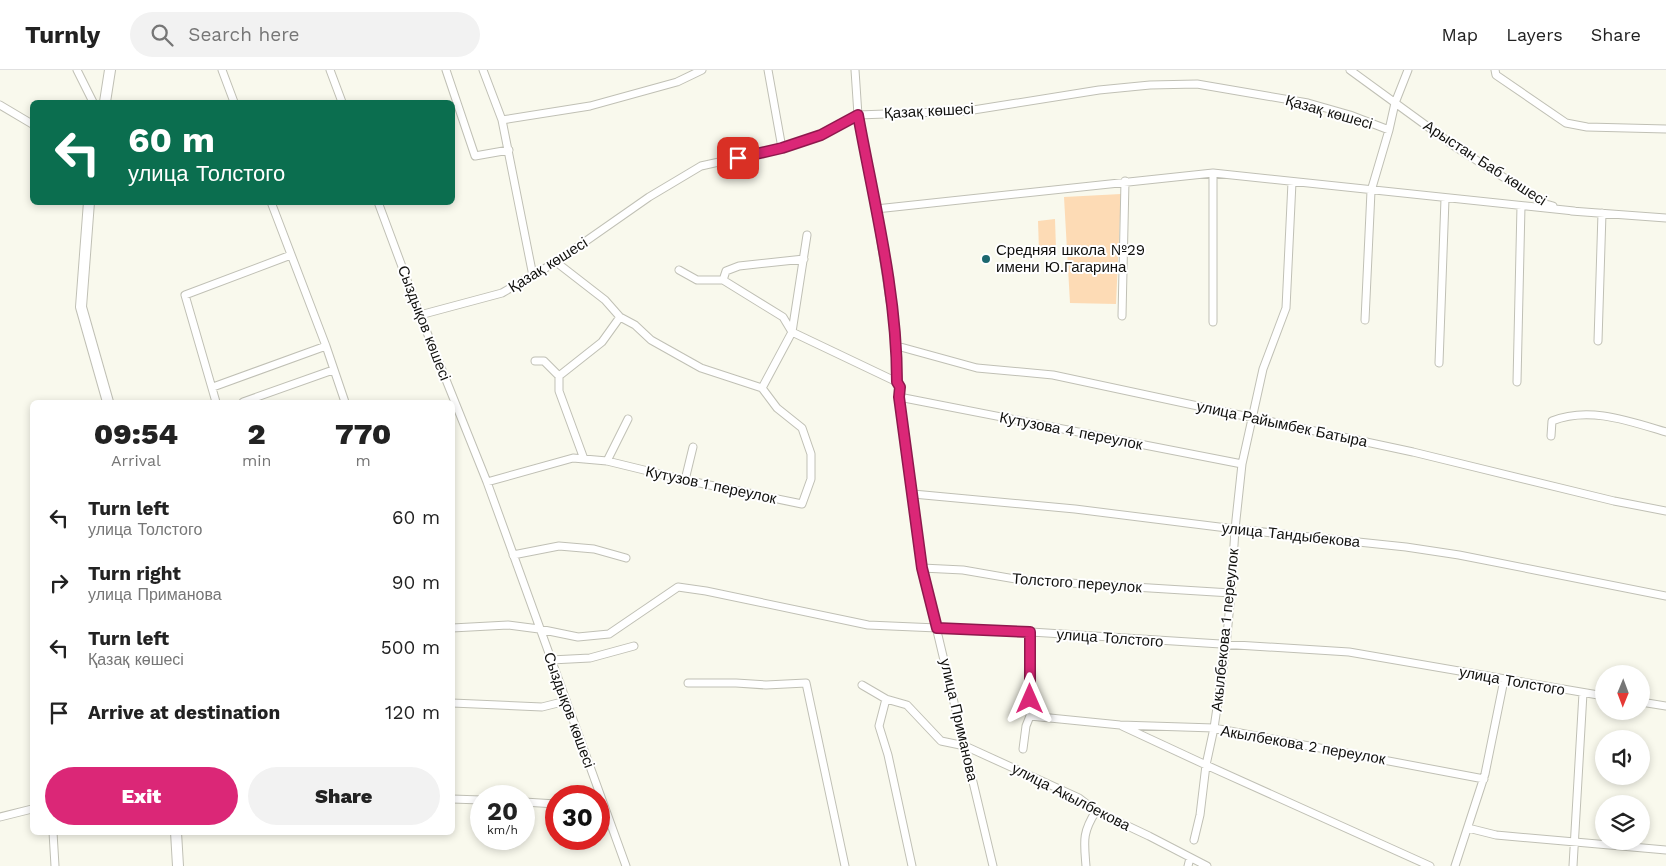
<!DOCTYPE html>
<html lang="en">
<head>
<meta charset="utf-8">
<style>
	body { margin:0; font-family:"Work Sans",sans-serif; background:#f2f2f2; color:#222; height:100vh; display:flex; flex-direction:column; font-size:19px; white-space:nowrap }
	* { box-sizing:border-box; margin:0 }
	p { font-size:16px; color:#767676 }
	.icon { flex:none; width:28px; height:28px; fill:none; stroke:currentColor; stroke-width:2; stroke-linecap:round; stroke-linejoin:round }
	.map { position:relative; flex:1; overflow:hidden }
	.side { position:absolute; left:30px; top:330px; width:425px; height:435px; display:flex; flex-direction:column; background:#fff; border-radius:8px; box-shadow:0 2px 8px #0003 }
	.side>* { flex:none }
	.top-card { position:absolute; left:30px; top:30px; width:425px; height:105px; border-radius:8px; box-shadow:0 2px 8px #0003; background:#0b6e4f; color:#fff; overflow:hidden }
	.needle { width:32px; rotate:181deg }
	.tools { position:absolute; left:1595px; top:595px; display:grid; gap:10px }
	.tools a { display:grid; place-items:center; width:55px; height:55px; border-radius:50%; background:#fff; box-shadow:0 2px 8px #0003; font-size:25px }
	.speed { position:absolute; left:470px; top:715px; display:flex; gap:10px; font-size:25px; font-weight:700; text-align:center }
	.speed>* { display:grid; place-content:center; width:65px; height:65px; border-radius:50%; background:#fff; box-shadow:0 2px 8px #0003; line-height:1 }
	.speed small { font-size:12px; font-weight:400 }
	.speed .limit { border:8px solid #d22; background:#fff; color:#111 }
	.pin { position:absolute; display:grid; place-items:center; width:42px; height:42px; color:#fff; margin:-21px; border-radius:10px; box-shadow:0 2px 8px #0006 }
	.me { position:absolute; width:55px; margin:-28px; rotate:0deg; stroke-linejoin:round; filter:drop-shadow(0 0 4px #0008) }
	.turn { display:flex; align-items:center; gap:18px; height:105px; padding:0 15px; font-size:22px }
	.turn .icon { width:65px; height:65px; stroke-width:2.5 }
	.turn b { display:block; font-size:35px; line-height:42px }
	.eta { display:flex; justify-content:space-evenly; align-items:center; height:85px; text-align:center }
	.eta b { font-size:30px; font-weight:800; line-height:35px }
	.cta { display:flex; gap:10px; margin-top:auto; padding:10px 15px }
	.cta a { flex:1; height:58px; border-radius:30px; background:#db2777; color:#fff; font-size:20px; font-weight:800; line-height:58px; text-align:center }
	.cta a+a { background:#f2f2f2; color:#222 }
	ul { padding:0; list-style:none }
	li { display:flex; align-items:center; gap:15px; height:65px; padding:0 15px }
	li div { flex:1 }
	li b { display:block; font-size:19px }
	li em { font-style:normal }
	header { display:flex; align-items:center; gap:30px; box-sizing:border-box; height:70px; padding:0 25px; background:#fff; border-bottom:1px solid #e0e0e0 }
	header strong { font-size:24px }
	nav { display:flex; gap:28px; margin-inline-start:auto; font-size:18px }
	.search { width:350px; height:45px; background:#f2f2f2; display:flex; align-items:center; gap:12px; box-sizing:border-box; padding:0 18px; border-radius:28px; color:#767676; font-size:19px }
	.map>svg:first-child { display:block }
</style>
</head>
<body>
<header>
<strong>Turnly</strong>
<div class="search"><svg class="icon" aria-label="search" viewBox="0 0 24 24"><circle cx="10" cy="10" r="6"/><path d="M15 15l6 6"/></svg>Search here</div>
<nav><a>Map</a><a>Layers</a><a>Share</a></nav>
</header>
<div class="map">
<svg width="1666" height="796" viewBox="0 0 1666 796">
	<rect width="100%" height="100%" fill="#f9f9ed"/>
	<path fill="#fddbb5" d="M1121 124 1116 234 1070 233 1064 127Z
		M1055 149 1056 179 1039 181 1038 151Z"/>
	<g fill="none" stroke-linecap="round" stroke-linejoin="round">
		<defs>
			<path id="street" d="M77 0 93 32
				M222 0 234 32
				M330 0 342 32
				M446 0 475 86 509 80
				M483 0 502 50 533 206
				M768 0 782 78
				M855 0 858 45 876 139 897 276V312L900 317 899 327 922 498 993 796
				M1350 0 1457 78 1546 134 1553 136
				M1495 0 1496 5 1566 53 1587 57 1666 59
				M0 35 32 54
				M502 50 590 36 677 12 702 0
				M1213 103V252
				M271 132 326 276 345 332
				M378 132 420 245 487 412 626 796
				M876 139 1213 103 1574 141
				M1571 141 1666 148
				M679 200 697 210H723L783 247 792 262 897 312
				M723 210 726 201 739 196 804 189
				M420 245 502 223 556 192 649 127 701 96 782 78 821 65 858 45 967 41 1099 20 1150 15 1197 14 1308 33 1350 45 1389 60
				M1122 246 1125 111
				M1365 250 1371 121 1389 60 1395 33 1408 0
				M1598 271 1602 143
				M897 276 977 298 1053 305 1413 382 1614 431 1666 441
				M535 291H544L559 306V321L584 389
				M1439 293 1445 129
				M559 306 602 272 620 247
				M1517 312 1521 136
				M213 317 326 276
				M762 318 792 262 807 165
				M899 327 1242 394
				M216 332 185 225 291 185
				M243 332 333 300
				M1551 366 1552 351C1589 336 1629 351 1666 362
				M607 391 628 349
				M685 410 693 377
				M487 412 573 388 607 391 685 410 802 434 811 409V384L802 358 777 338 762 318 701 298 651 270 635 255 620 247 605 230 556 192
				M913 424 1075 439 1235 459 1406 477 1459 485 1666 526
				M513 485 559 476 594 479 626 488
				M922 498 963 500 1021 510 1231 523
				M452 558 508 555 539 559 578 567 609 564 678 517 706 521 868 555 1031 562 1349 582 1604 626
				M1031 562 1030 646 1120 655 1214 658 1484 709
				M551 590 590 588 634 576
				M688 613H736L766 615 806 613 845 796
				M862 615 886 629 907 635 941 671 965 676 1079 728 1096 741 1149 766 1207 796
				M886 629 879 656 888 685 912 796
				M1641 632 1666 636
				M452 633 542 637 566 631
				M1122 656 1206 695 1430 796
				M1023 679 1026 656 1030 646
				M452 729 481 730
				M524 732 556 734
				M0 747 32 739
				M1468 758 1496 765 1666 780
				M53 762 55 796
				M1194 770 1200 745 1206 695 1214 658 1226 576 1231 523 1235 459 1242 394 1263 299 1286 238 1292 112
				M1086 796C1084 771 1082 763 1096 741
				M1188 796 1190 788
				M1455 796 1485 704 1504 610
				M1573 796 1583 623"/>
			<path id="secondary" d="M105 32 110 0
				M89 132 81 237 108 332
				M176 762 178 796"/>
		</defs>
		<use href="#street" stroke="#c0c0b5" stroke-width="9"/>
		<use href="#secondary" stroke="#c0c0b5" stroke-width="12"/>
		<use href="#street" stroke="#fff" stroke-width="7"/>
		<use href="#secondary" stroke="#fff" stroke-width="10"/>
	</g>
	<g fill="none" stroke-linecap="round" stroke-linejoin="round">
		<defs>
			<path id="route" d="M738 88 782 78 821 65 858 45C874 133 897 222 897 312L900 317 899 327 922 498 937 558 1030 562V629"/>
		</defs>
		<use href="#route" stroke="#8e194d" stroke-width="12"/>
		<use href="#route" stroke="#db2777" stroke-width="9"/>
	</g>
	<circle fill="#1c686f" stroke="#fff" stroke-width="2" cx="986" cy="189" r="5"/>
	<g text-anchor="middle" stroke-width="4" stroke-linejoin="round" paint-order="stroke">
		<g font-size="15" fill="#11110e" stroke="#fff">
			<text transform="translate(929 41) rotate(-3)" y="5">Қазақ көшесі</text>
			<text transform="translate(1329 42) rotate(16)" y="5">Қазақ көшесі</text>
			<text transform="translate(1485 93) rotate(33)" y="5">Арыстан Баб көшесі</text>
			<text transform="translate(548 195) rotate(-32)" y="5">Қазақ көшесі</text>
			<text transform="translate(424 253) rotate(69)" y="5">Сыздықов көшесі</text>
			<text transform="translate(1282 354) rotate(12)" y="5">улица Райымбек Батыра</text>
			<text transform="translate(1071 361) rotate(11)" y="5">Кутузова 4 переулок</text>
			<text transform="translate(711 415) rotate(12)" y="5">Кутузов 1 переулок</text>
			<text transform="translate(1291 465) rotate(6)" y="5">улица Тандыбекова</text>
			<text transform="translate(1077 513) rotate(4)" y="5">Толстого переулок</text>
			<text transform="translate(1225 560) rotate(-84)" y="5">Акылбекова 1 переулок</text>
			<text transform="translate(1110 568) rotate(4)" y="5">улица Толстого</text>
			<text transform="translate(1512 611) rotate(10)" y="5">улица Толстого</text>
			<text transform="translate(569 640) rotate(70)" y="5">Сыздықов көшесі</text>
			<text transform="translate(959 650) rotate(77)" y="5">улица Приманова</text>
			<text transform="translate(1303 675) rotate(10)" y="5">Акылбекова 2 переулок</text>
			<text transform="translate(1071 727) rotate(27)" y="5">улица Акылбекова</text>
		</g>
		<g font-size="15" fill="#11110e" stroke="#fff" text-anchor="start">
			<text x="996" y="185">Средняя школа №29<tspan x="996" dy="17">имени Ю.Гагарина</tspan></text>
		</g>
	</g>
</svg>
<div class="tools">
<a><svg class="needle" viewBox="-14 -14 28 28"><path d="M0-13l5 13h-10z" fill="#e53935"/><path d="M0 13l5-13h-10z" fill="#767676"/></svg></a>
<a><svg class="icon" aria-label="sound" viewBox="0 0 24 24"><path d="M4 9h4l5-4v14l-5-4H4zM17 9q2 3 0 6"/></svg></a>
<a><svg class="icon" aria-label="layers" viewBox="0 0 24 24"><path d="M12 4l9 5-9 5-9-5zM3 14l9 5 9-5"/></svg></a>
</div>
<div class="speed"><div>20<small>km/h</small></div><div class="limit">30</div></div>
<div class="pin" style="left:738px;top:88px;background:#d93025"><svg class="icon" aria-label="arrive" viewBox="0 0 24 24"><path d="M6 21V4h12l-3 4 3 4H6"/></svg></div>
<svg class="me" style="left:1030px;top:629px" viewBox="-20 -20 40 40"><path d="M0-17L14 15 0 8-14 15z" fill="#db2777" stroke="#fff" stroke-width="4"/></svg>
<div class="top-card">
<div class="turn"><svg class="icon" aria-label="left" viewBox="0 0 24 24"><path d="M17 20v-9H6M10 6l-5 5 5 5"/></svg><div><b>60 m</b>улица Толстого</div></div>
</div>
<section class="side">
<div class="eta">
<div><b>09:54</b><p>Arrival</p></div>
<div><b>2</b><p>min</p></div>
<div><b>770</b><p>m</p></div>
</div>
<ul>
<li><svg class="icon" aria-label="left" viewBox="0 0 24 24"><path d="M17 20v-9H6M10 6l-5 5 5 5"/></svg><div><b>Turn left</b><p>улица Толстого</p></div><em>60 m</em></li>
<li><svg class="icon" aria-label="right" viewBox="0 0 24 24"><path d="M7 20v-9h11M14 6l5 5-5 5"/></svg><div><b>Turn right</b><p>улица Приманова</p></div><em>90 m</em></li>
<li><svg class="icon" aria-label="left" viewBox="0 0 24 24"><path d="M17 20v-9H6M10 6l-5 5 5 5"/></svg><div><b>Turn left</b><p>Қазақ көшесі</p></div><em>500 m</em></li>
<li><svg class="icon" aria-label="arrive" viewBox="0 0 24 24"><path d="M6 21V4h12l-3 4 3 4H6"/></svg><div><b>Arrive at destination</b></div><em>120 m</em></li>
</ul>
<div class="cta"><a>Exit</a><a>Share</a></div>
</section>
</div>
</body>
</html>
